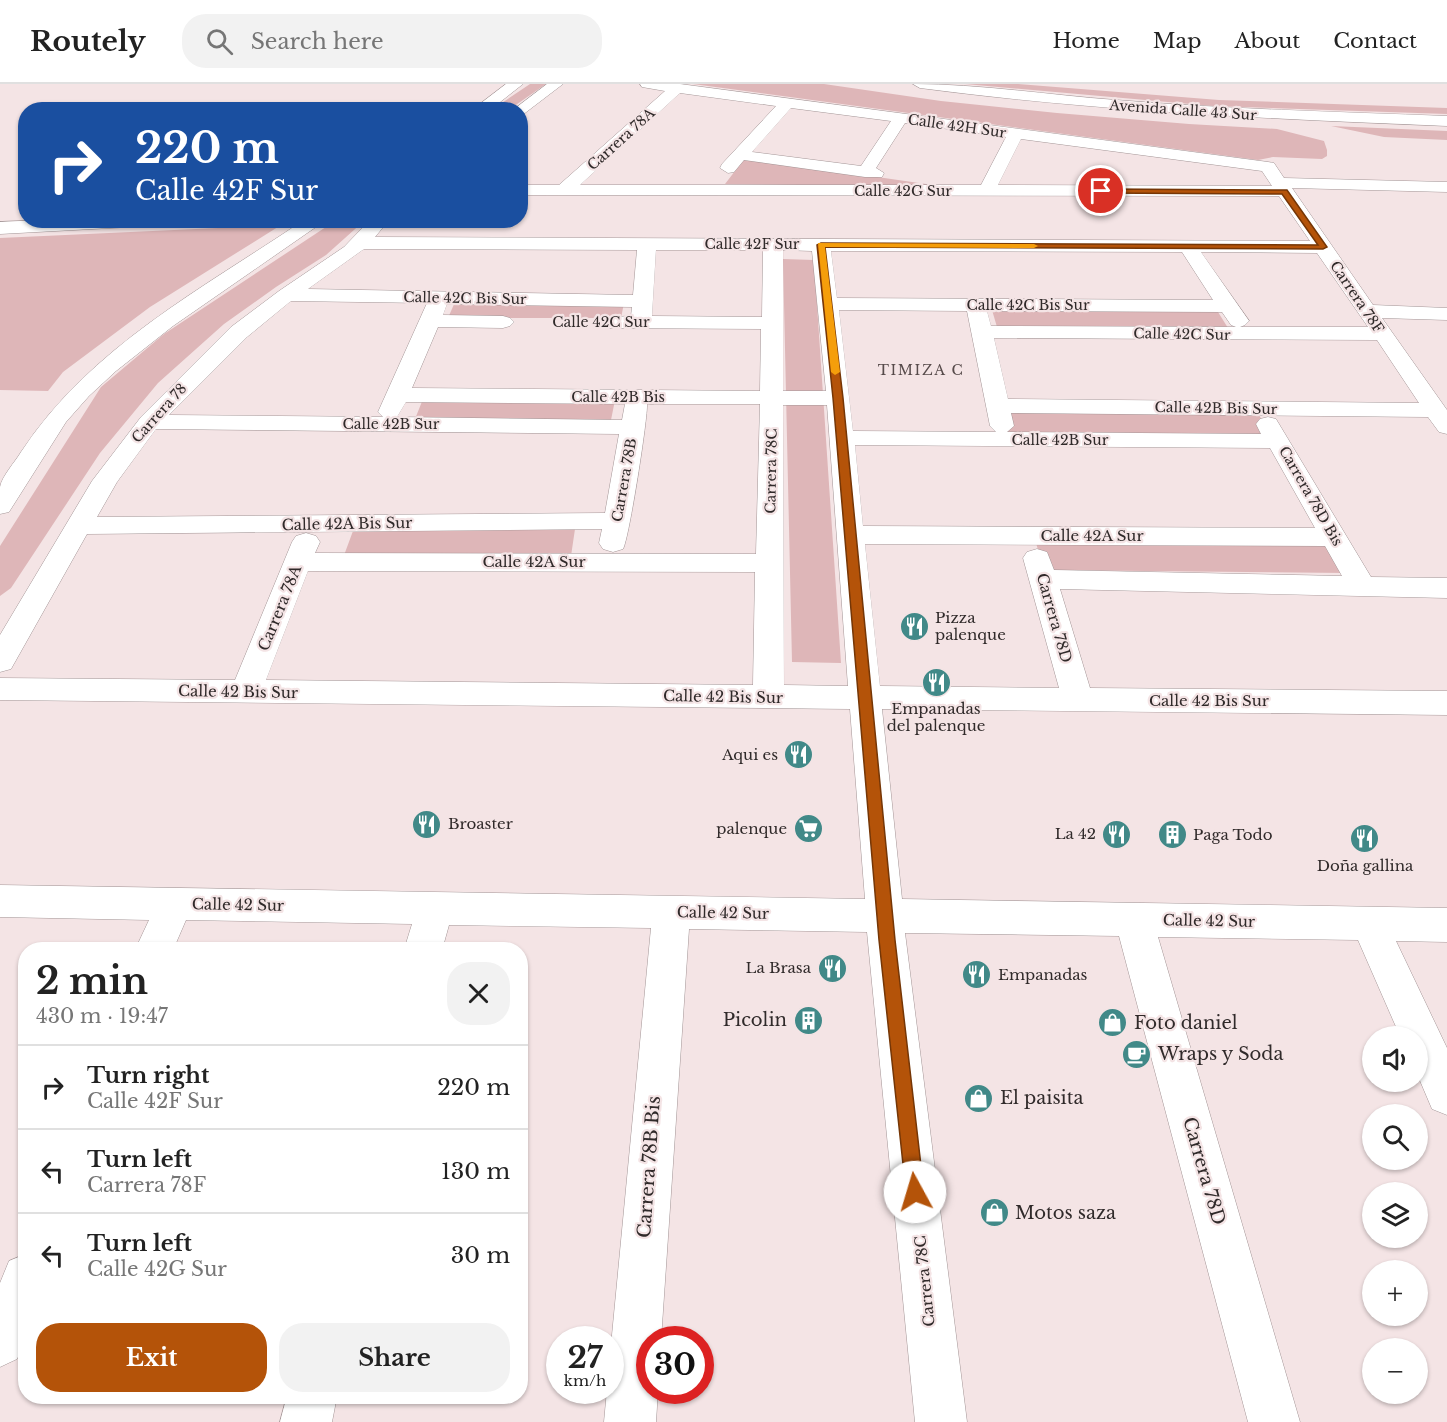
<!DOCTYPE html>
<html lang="en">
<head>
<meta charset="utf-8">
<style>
	body { margin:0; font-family:"Libre Baskerville",serif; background:#f2f2f2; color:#222; height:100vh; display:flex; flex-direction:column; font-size:22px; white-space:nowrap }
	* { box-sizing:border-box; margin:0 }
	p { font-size:20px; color:#767676 }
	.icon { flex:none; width:33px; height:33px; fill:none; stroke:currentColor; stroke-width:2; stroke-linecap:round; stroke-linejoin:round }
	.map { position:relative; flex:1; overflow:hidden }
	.drawer { position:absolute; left:18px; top:858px; width:510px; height:462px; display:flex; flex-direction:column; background:#fff; border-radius:24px; box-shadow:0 2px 4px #0004 }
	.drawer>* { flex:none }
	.banner { position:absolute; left:18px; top:18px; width:510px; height:126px; border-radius:24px; box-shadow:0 2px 4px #0004; background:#1a4fa0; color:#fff; overflow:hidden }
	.fabs { position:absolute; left:1362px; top:942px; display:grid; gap:12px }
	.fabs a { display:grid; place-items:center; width:66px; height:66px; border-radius:50%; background:#fff; box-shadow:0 2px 4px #0004; font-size:30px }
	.speed { position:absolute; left:546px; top:1242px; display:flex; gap:12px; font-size:30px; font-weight:700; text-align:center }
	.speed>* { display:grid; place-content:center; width:78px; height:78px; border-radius:50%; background:#fff; box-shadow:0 2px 4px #0004; line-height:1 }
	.speed small { font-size:15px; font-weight:400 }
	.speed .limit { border:9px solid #d22; background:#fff; color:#111 }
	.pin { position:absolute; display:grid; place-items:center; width:51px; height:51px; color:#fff; margin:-26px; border:3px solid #fff; border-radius:50%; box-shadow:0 2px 6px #0007 }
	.me { position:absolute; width:66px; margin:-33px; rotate:354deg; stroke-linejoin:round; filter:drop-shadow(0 0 4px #0008) }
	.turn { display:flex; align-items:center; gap:21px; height:126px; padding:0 18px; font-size:27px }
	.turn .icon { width:78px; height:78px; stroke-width:2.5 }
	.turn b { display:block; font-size:42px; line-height:51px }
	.round { display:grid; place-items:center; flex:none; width:63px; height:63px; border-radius:24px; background:#f2f2f2 }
	.head { display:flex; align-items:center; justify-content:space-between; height:102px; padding:0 18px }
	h1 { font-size:36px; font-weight:700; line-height:45px }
	.cta { display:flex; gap:12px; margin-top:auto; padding:12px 18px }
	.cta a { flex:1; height:69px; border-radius:24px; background:#b45309; color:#fff; font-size:24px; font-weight:700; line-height:69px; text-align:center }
	.cta a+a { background:#f2f2f2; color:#222 }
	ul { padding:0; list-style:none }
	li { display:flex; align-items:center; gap:18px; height:84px; padding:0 18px; border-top:2px solid #e0e0e0 }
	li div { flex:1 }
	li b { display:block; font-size:22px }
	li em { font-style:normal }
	header { display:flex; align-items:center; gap:36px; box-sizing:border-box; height:84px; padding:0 30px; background:#fff; border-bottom:2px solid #e0e0e0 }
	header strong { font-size:28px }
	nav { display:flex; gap:33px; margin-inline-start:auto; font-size:21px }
	.search { width:420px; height:54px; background:#f2f2f2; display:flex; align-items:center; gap:15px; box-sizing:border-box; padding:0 21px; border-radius:24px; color:#767676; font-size:22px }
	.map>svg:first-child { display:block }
</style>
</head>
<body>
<header>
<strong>Routely</strong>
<div class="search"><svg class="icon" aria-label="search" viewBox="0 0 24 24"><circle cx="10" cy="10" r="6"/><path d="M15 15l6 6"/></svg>Search here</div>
<nav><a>Home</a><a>Map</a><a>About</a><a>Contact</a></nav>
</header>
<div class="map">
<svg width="1447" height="1338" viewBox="0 0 1447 1338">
	<rect width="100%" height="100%" fill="#f4e4e5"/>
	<path fill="#deb6b8" d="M530 0H546L510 25H493Z
		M693 0H824L941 17 1057 29 1189 40 1277 45 1324 57 1327 66V72L1322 75 1273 73 1258 76Z
		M965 0H1018L1219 16 1447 24V30L1213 22Z
		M1331 42 1447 47V56L1384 53Z
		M745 74 947 103 725 100Z
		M335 137H364L326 171 276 203 224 240 158 299 100 369 11 504 0 512V462L101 303 164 250Z
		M281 141 150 223 63 288 48 307 0 306V154Z
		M783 175 814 176 841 579 792 578Z
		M455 218 624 219 621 234H448Z
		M992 226 1218 228 1228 244 997 243Z
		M423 315 615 316 611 336 415 335Z
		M1002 329 1259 331 1271 352 1008 350Z
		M575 445 571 472 343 474 353 447Z
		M1036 459 1332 461 1348 489 1044 486Z"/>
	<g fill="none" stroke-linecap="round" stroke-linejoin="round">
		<defs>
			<path id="minor" d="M506 0H523L490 26H472Z
				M547 0H563L525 29 520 30V26H513Z
				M640 0H680L1268 78 1274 79 1284 94 1447 98V108L1292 104 1373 221 1447 224V236L1382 234 1447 326V350L1439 348 1428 333 1011 329 1014 342 1007 348 1261 350 1256 340 1260 335 1268 333 1276 335 1371 493 1447 494V514L1060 505 1090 604 1447 607V631L882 625 902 815 1447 824V858L1396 857 1447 964V1031L1432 1025 1418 992V952H1400L1358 856 1158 853 1300 1338H1248L1119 852 905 849 967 1338H915L867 848 689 845 661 1256H650V1306H658L656 1338H604L607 1306H610V1272L651 844 449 841 442 866H404L412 840 186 836 173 866H135L149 836 0 833V801L865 815 850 625 0 616V594L235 596 292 458 296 452 306 449 316 452 320 458 315 469 756 470 760 320H647C648 333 629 455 623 465L613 468 603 465 599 459 602 445 87 450 11 585 0 588V551L92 397 141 333 231 243 279 207 344 163 369 137 380 136 385 141 375 153 1310 157 1279 112 520 111V101H559L665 7 642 3ZM680 9 776 22 722 80 720 84 728 89 734 88 744 76 865 93H882L884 89 876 84 905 39 1006 53 981 101H580ZM791 24 891 37 861 82 752 68ZM1021 55 1262 87 1272 102 998 101ZM364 165 637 166 633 211 308 205ZM656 166H763L762 233 652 232ZM783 166 812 167 826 307H783ZM831 167 1182 168 1213 216 837 214ZM1201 168 1317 169 1368 243H1240L1245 241 1249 237ZM291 217 427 219 378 328 383 333 169 331 247 253ZM447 220 632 223 631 232 598 234 594 238 598 242 605 244 761 245 760 307 412 304 438 243 503 244 510 242 514 238 510 234 503 232 443 231ZM839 226 967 227 990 342 996 348 853 347ZM987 227 1222 228 1231 241 1236 243 991 242ZM994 254 1377 256 1419 319 1008 315ZM406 318 625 320 622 336 397 333ZM783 321H827L848 602 784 601ZM156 345 619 350 605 429 97 433 117 398ZM855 361 1270 364 1315 444 863 442ZM865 460 1325 462 1342 492 1054 486 1047 468 1037 465 1027 468 1023 474 1059 604 880 602ZM308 487 755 488 753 601 266 596Z
				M41 136H175L166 141 0 150V138Z
				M304 136H326L173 242 116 287 89 312 66 338 9 428 0 430C0 422 0 411 0 403 2 392 15 378 21 368 90 263 202 205 304 136Z
				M26 1170V1256L17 1275 0 1283V1199L9 1177Z
				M287 1312H337L332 1338H280Z"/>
			<path id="major" d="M913 0C981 0 1048 11 1116 16 1226 25 1337 28 1447 32V42C1271 35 1095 27 920 4Z"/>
		</defs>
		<use href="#minor" stroke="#a39596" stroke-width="1"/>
		<use href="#major" stroke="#a39596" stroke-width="1"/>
		<use href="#minor" fill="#fff" fill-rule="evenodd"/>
		<use href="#major" fill="#fff" fill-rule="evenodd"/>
	</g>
	<path fill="#b45309" stroke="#753606" stroke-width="1.5" d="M1101 105 1287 106 1327 163 1323 165 825 163 843 314 895 856 924 1108 922 1115 915 1118 909 1115 906 1108 879 856 833 314 817 161 821 159 1318 161 1282 110 1099 109Z"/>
	<path fill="#f59e0b" d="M818 159 1034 160 1038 162 1034 164 825 163 840 288 835 291 831 288Z"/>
	<defs>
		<symbol id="restaurant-disc" viewBox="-11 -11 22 22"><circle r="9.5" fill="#418988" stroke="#f4e4e5"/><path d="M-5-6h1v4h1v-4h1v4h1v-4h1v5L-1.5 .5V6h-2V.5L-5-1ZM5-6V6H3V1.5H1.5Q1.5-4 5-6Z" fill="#fff"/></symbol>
		<symbol id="supermarket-disc" viewBox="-11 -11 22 22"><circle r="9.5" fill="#418988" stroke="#f4e4e5"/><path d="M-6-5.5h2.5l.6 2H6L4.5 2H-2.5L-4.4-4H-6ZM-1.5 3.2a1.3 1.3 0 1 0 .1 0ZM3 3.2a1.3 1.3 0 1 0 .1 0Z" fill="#fff"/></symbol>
		<symbol id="building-disc" viewBox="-11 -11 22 22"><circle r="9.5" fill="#418988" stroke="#f4e4e5"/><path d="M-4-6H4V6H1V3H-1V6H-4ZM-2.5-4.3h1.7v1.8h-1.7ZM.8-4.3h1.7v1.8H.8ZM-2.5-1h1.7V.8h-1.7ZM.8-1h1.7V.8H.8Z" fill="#fff"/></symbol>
		<symbol id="shop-disc" viewBox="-11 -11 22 22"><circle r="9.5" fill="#418988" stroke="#f4e4e5"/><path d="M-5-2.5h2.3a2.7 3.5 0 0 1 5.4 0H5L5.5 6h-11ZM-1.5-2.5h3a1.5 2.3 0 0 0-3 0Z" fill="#fff"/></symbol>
		<symbol id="cafe-disc" viewBox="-11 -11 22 22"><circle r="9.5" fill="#418988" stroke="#f4e4e5"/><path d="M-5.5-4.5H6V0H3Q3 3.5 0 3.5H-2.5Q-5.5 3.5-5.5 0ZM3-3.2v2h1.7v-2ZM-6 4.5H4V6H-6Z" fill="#fff"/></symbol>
	</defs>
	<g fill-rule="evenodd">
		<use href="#restaurant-disc" x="898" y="526" width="33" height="33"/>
		<use href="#restaurant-disc" x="920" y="582" width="33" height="33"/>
		<use href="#restaurant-disc" x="782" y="654" width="33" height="33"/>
		<use href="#restaurant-disc" x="410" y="724" width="33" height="33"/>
		<use href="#supermarket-disc" x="792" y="728" width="33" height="33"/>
		<use href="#restaurant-disc" x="1100" y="734" width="33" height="33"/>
		<use href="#building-disc" x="1156" y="734" width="33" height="33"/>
		<use href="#restaurant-disc" x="1348" y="738" width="33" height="33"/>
		<use href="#restaurant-disc" x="816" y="868" width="33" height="33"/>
		<use href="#restaurant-disc" x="960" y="874" width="33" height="33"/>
		<use href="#building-disc" x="792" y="920" width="33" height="33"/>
		<use href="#shop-disc" x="1096" y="922" width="33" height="33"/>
		<use href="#cafe-disc" x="1120" y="954" width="33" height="33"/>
		<use href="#shop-disc" x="962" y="998" width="33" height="33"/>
		<use href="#shop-disc" x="978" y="1112" width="33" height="33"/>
	</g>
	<g text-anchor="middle" stroke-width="4.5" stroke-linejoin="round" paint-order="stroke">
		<g font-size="14" fill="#302a2a" stroke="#f4e4e5">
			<text transform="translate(1183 26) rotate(4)" y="5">Avenida Calle 43 Sur</text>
			<text transform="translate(957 42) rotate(8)" y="5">Calle 42H Sur</text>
			<text transform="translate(621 55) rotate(-42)" y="5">Carrera 78A</text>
			<text x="903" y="112">Calle 42G Sur</text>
			<text x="752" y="165">Calle 42F Sur</text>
			<text transform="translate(1357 213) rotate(56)" y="5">Carrera 78F</text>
			<text transform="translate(465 214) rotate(1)" y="5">Calle 42C Bis Sur</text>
			<text x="1028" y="226">Calle 42C Bis Sur</text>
			<text x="601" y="243">Calle 42C Sur</text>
			<text transform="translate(1182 250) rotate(1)" y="5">Calle 42C Sur</text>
			<text x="618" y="318">Calle 42B Bis</text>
			<text transform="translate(1216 324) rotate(1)" y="5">Calle 42B Bis Sur</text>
			<text transform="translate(159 329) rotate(-48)" y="5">Carrera 78</text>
			<text x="391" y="345">Calle 42B Sur</text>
			<text x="1060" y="361">Calle 42B Sur</text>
			<text transform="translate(771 387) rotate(-89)" y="5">Carrera 78C</text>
			<text transform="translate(624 396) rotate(-80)" y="5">Carrera 78B</text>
			<text transform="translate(1311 412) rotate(60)" y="5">Carrera 78D Bis</text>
		</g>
		<g font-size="14" letter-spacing="1.5" fill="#574b4b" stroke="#f4e4e5">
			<text x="921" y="291">TIMIZA C</text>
		</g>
		<g font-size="15" fill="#302a2a" stroke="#f4e4e5">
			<text transform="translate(347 440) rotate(-1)" y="5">Calle 42A Bis Sur</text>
			<text x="1092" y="457">Calle 42A Sur</text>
			<text x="534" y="483">Calle 42A Sur</text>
			<text transform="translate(280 524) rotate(-68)" y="5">Carrera 78A</text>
			<text transform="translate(1054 534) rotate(74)" y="5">Carrera 78D</text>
			<text transform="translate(238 608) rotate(1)" y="5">Calle 42 Bis Sur</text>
			<text transform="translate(723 613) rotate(1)" y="5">Calle 42 Bis Sur</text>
			<text x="1209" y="622">Calle 42 Bis Sur</text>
			<text transform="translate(238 821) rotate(1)" y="5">Calle 42 Sur</text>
			<text transform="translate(723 829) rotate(1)" y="5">Calle 42 Sur</text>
			<text transform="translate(1209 837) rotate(1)" y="5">Calle 42 Sur</text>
			<text transform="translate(925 1197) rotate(-96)" y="5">Carrera 78C</text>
		</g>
		<g font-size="15" fill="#302a2a" stroke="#f4e4e5" text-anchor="start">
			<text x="935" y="539">Pizza<tspan x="935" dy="17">palenque</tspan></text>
			<text x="936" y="630" text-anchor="middle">Empanadas<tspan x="936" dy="17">del palenque</tspan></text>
			<text x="778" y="676" text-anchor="end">Aqui es</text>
			<text x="448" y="745">Broaster</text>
			<text x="787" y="750" text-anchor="end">palenque</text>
			<text x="1096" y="755" text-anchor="end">La 42</text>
			<text x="1193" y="756">Paga Todo</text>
			<text x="1365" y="787" text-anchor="middle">Doña gallina</text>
			<text x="811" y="889" text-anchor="end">La Brasa</text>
			<text x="998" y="896">Empanadas</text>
		</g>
		<g font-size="18" fill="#302a2a" stroke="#f4e4e5" text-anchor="start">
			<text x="787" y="942" text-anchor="end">Picolin</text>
			<text x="1134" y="945">Foto daniel</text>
			<text x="1158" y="976">Wraps y Soda</text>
			<text x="1000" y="1020">El paisita</text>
			<text x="1015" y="1135">Motos saza</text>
		</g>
		<g font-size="18" fill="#302a2a" stroke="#f4e4e5">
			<text transform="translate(649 1083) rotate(-86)" y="6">Carrera 78B Bis</text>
			<text transform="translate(1204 1087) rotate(74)" y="6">Carrera 78D</text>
		</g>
	</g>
</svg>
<div class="fabs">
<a><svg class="icon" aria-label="sound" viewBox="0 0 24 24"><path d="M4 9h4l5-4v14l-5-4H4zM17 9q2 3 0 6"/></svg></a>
<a><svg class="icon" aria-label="search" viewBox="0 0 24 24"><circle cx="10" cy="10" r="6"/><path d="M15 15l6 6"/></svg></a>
<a><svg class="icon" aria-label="layers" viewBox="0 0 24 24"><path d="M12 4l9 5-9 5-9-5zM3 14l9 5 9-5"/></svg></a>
<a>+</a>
<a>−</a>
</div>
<div class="speed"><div>27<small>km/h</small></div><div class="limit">30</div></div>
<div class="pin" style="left:1101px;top:107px;background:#d93025"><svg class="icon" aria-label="arrive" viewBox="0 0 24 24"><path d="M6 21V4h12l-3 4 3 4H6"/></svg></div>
<svg class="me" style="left:915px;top:1108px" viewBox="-20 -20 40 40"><circle r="19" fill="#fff"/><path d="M0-13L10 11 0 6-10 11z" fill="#b45309"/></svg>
<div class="banner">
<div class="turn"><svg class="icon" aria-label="right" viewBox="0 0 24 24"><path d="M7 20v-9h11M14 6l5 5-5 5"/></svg><div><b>220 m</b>Calle 42F Sur</div></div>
</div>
<section class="drawer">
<div class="head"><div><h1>2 min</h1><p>430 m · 19:47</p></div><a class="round"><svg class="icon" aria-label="close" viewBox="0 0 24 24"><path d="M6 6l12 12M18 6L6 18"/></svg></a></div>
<ul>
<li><svg class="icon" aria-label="right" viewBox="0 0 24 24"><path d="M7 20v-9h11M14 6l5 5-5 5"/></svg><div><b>Turn right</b><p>Calle 42F Sur</p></div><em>220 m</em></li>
<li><svg class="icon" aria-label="left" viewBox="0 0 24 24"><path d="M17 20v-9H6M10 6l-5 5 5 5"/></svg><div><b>Turn left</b><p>Carrera 78F</p></div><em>130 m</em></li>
<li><svg class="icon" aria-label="left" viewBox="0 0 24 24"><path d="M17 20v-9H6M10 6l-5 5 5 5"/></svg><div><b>Turn left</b><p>Calle 42G Sur</p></div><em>30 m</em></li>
</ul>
<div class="cta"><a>Exit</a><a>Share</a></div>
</section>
</div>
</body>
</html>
